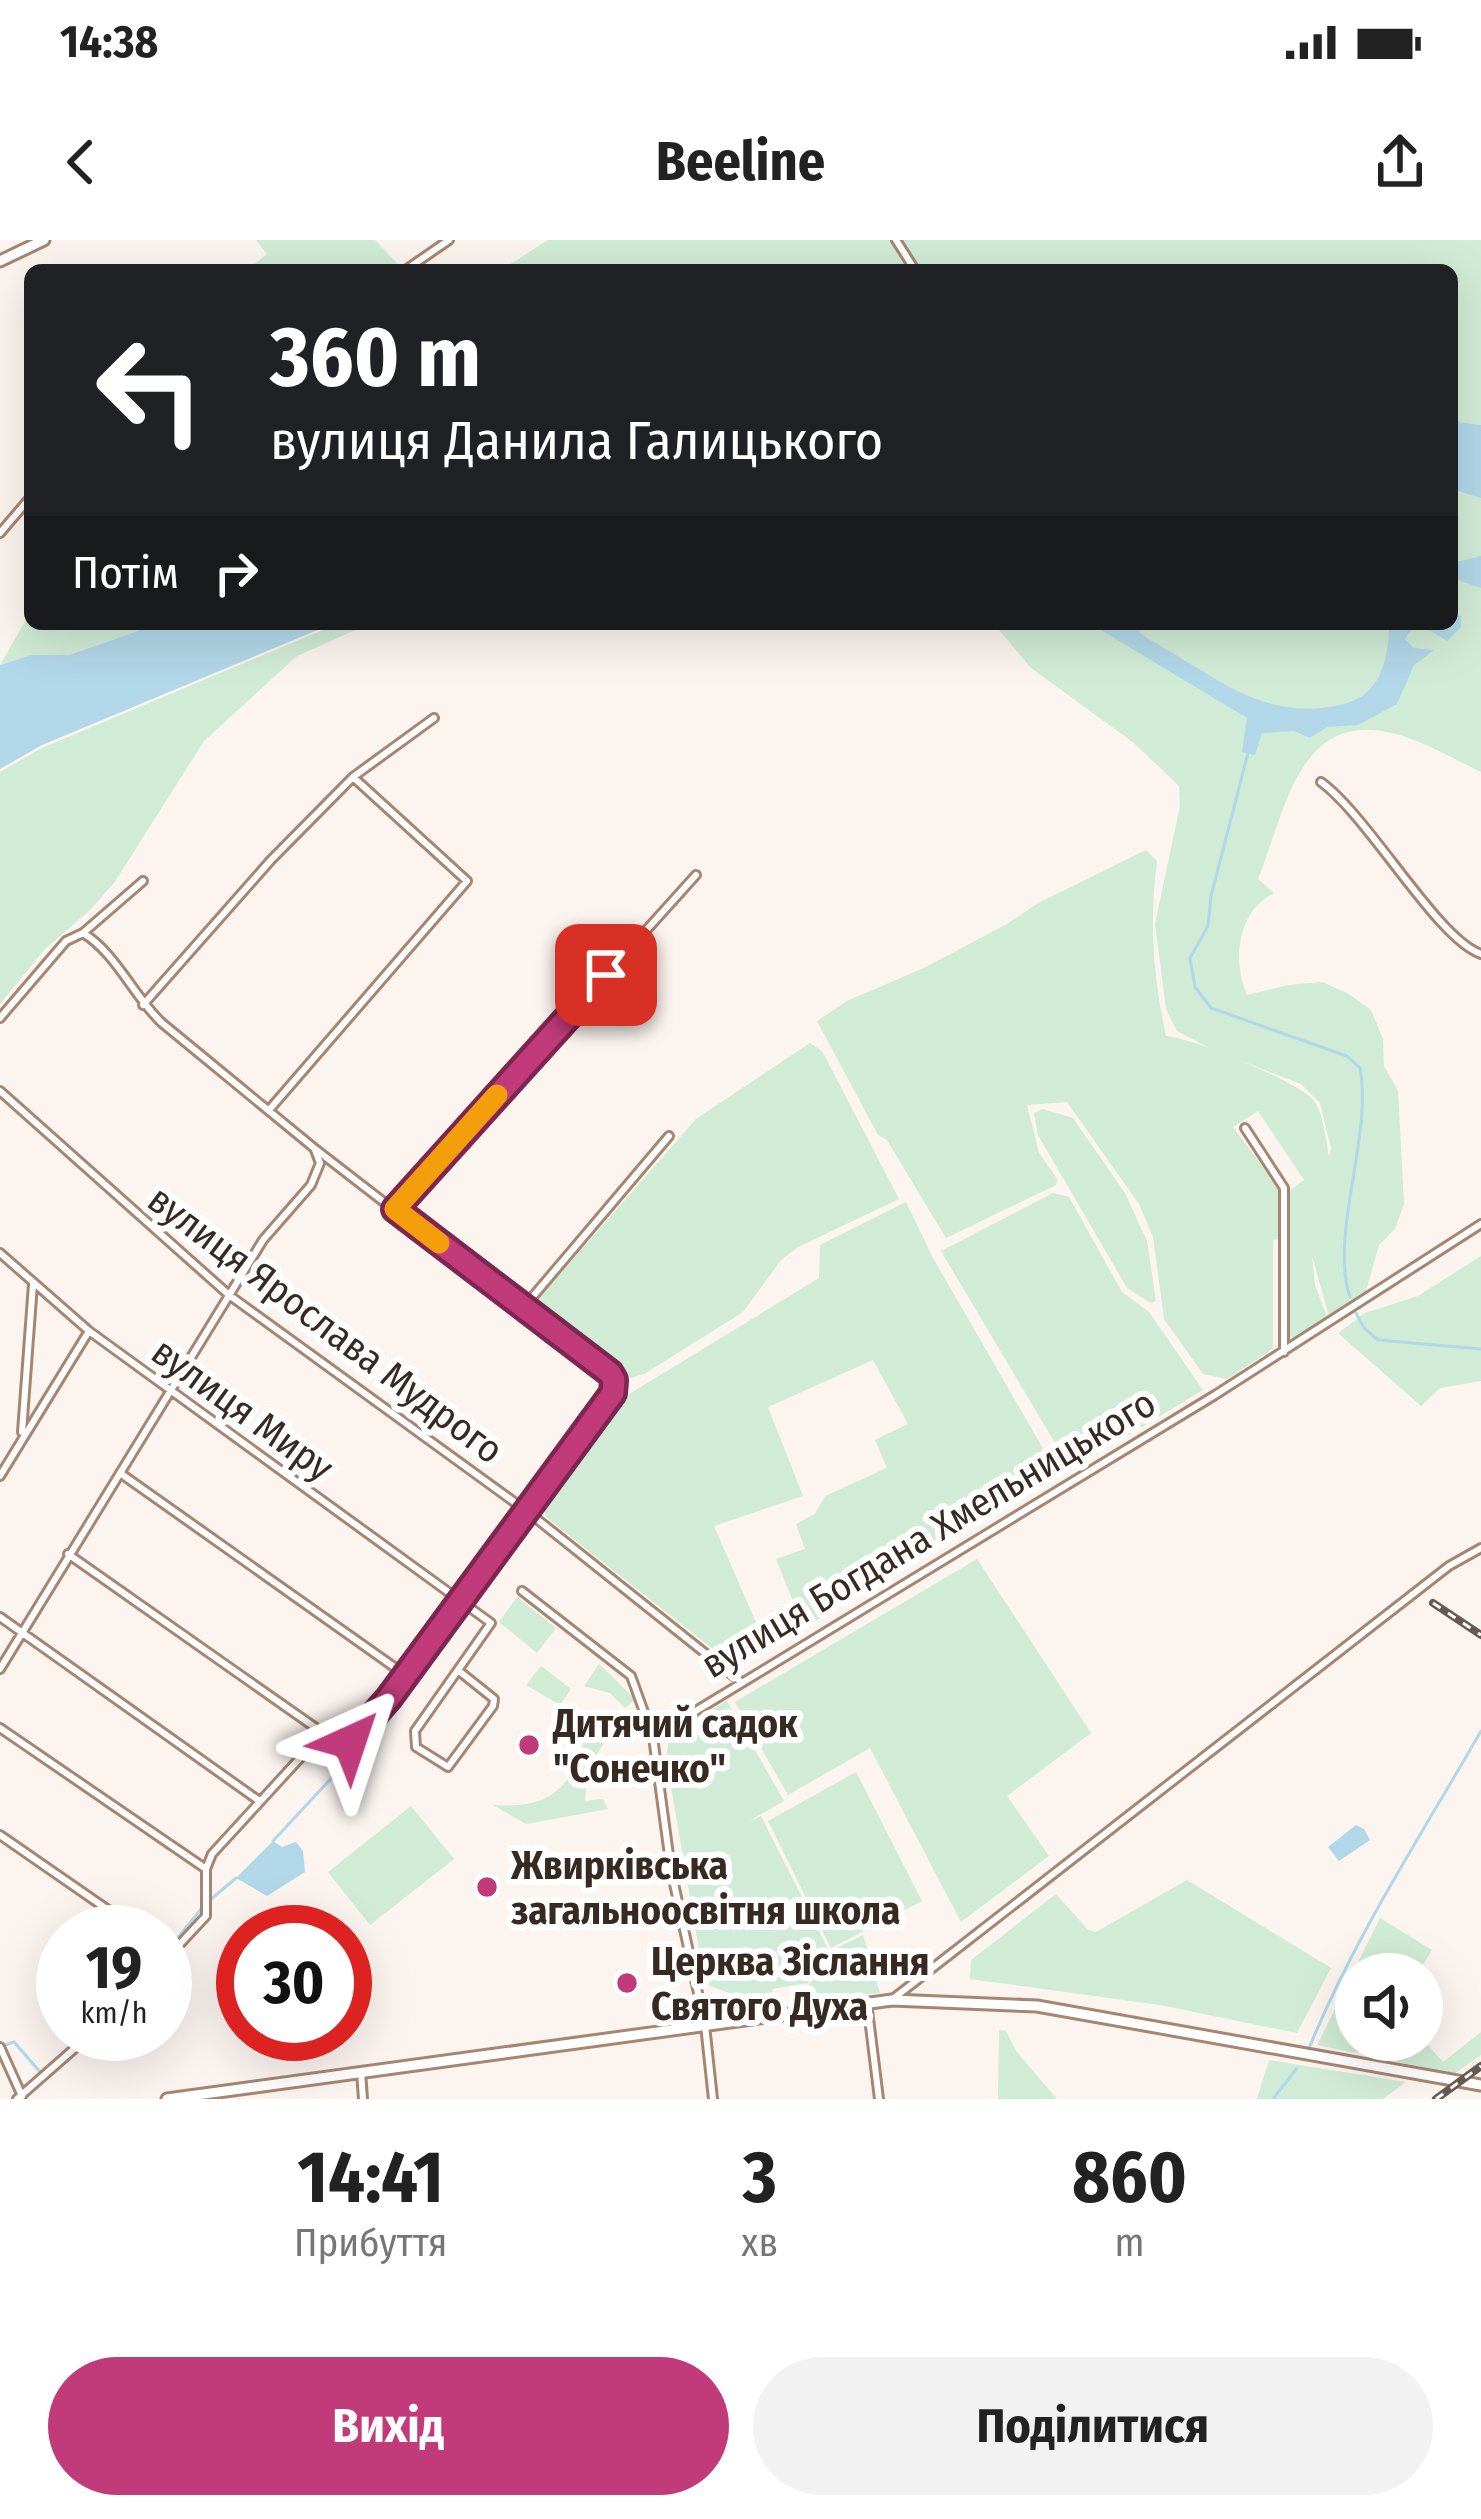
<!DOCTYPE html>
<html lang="uk">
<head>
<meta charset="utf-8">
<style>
	body { margin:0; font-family:"Fira Sans Condensed",sans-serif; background:#f2f2f2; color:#222; height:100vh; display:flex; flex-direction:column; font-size:45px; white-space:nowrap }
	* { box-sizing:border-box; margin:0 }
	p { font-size:39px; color:#767676 }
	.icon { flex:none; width:66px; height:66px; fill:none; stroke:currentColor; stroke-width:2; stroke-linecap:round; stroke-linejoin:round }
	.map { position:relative; height:1859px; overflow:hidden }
	.drawer { display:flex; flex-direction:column; background:#fff; flex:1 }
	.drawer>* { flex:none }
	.guide { position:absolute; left:24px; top:24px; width:1434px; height:366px; border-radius:18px; box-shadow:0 12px 48px #0002; background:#202124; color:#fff; overflow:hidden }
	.buttons { position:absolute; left:1335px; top:1713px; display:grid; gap:24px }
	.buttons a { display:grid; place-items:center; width:108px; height:108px; border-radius:50%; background:#fff; box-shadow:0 12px 48px #0002; font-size:60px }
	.speed { position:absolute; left:36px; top:1665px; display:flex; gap:24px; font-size:60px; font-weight:700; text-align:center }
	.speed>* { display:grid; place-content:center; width:156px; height:156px; border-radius:50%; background:#fff; box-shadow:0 12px 48px #0002; line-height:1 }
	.speed small { font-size:30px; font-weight:400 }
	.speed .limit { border:18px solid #d22; background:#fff; color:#111 }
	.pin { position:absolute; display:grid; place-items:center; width:102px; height:102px; color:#fff; margin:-51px; border-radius:24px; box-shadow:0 6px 18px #0006 }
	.me { position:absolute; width:132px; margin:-66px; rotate:42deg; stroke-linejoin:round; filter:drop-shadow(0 0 9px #0008) }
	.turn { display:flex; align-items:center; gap:42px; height:252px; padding:0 48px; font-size:54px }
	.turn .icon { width:156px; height:156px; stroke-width:2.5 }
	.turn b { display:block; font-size:84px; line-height:102px }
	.then { display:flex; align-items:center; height:114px; padding:0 48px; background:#0003; gap:24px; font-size:45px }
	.eta { display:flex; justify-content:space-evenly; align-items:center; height:204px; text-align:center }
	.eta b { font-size:72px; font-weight:700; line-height:84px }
	.primary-button { display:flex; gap:24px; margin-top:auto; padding:24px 48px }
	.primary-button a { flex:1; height:138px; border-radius:72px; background:#c13b7b; color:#fff; font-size:48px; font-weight:700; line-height:138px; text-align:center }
	.primary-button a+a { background:#f2f2f2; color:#222 }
	.status { display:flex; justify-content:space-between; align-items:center; height:84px; padding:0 60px; background:#fff; direction:ltr }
	.status svg { height:33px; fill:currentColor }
	header { display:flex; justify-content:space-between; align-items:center; height:156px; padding:0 48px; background:#fff; font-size:54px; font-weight:700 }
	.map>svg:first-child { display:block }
</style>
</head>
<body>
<div class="status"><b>14:38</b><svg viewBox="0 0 49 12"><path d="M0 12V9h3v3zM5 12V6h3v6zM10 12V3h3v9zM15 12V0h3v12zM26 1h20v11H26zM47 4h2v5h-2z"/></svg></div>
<header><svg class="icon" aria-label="back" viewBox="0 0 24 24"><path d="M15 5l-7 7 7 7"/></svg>Beeline<svg class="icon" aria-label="share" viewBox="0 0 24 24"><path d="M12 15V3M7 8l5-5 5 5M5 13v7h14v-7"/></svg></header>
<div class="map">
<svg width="1481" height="1859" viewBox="0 0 1481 1859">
	<rect width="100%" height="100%" fill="#fbf4ef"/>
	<path fill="#d0ebd6" d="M256 0H375L399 25 393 30H247L267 14Z
		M548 0H1481V185L1452 181V30H501Z
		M1452 233 1481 246V532C1456 520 1430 505 1403 496 1300 463 1287 566 1258 639L1274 653C1237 671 1232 721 1247 755L1288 745 1322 742 1347 753 1371 770 1383 799 1384 826 1398 851 1404 964 1395 989 1379 1005 1366 1051 1329 1076 1312 1016 1315 1045 1327 1077 1293 1099 1286 1093 1287 953 1304 940 1258 871 1233 887 1279 949V999L1273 1000V1109L1227 1139 1203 1134 1164 1079 1153 997 1139 964 1067 862 1027 865 1039 913 1058 940 1056 945 946 998 887 900 878 895 817 781 847 761 924 728 1007 684 1038 663 1146 610 1157 621C1149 682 1153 735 1166 796 1188 796 1304 844 1315 862 1323 875 1327 904 1329 917L1331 908 1320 863 1301 844 1211 809 1177 791 1166 769 1155 684 1180 566 1179 546 1134 503 1031 428 994 384H1452Z
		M30 373V384H158L69 415H31L0 425Z
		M337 384H369L297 416 204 501 114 643 89 671 44 710 0 764V532L42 508Z
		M810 803 822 811 899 959 798 1007 781 1020 743 1072 646 1133 631 1138 616 1133 539 1071 538 1059 696 879Z
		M1043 869 1073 878 1125 953 1147 1001 1156 1061 1151 1063 1127 1048 1038 895 1034 873Z
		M1053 953 1069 957 1122 1052 1149 1072 1203 1150 1071 1230 941 1011Z
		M906 962 933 1018 1056 1231 804 1388 776 1319 805 1309 796 1284 815 1274 825 1256 887 1228 875 1200 908 1184 873 1120 768 1167 803 1256 714 1286 767 1408 737 1428 546 1277 542 1266 608 1167 819 1038 820 1005Z
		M1481 1016V1141L1440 1148 1421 1166 1338 1093 1365 1073 1418 1056Z
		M977 1319 1091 1493 1007 1556 1049 1616 961 1682 870 1508 788 1555 735 1462Z
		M517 1357 556 1388 537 1413 499 1382Z
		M599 1424 636 1460 625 1468 610 1453 584 1446Z
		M541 1426 571 1449 560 1465 526 1445Z
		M727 1461 784 1561 749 1581 761 1576 829 1711 808 1743 772 1749 773 1764 709 1777 712 1761 732 1754 705 1744 666 1518 670 1493Z
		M602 1488 605 1501 587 1532 585 1561 603 1559 608 1569 526 1584 493 1565C552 1569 573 1548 586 1491Z
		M856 1532 922 1661 831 1708 768 1581Z
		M411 1566 454 1619 370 1685 328 1632Z
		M1187 1640 1331 1728 1297 1793 1160 1765 970 1739 971 1720 1056 1654 1088 1690 1096 1692Z
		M1380 1678 1432 1710 1417 1734H1356V1800H1376L1369 1810 1355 1813 1317 1805Z
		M863 1695 880 1753 822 1758 809 1745 832 1710Z
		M999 1790 1006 1791 1016 1811 1057 1859H998Z
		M1481 1792V1815L1454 1834 1384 1819 1390 1800H1400V1805H1428L1443 1822Z
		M1269 1820 1406 1842 1383 1859H1257Z"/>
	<path fill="#b2d7e8" d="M1452 181 1481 185V258L1452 249Z
		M1481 316V348L1452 338V323Z
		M1452 375 1461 376V387L1447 401 1424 387 1410 391 1405 399 1414 408 1434 410 1414 425 1397 464 1358 485 1327 487 1310 498 1294 491 1262 493 1255 515 1242 512 1247 478 1091 384C1101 384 1118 381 1128 384 1135 386 1143 396 1150 400 1216 436 1264 484 1344 464 1381 455 1389 418 1389 384L1404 387 1452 384Z
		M158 384H332L42 505 0 529V425L31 415H69Z
		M1356 1585 1364 1589 1370 1600 1339 1621 1328 1607Z
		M273 1601 282 1607 296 1602 303 1611 305 1632 267 1656 236 1638Z"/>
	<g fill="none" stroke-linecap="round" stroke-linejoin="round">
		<path stroke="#b2d7e8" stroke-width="3" d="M1248 513 1211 656 1208 686 1190 718 1195 747 1211 768 1347 816 1360 828C1373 895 1329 996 1350 1057
			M1356 1073 1364 1088 1378 1100 1481 1109
			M273 1601 339 1530 360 1519 463 1378
			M210 1660 236 1638
			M169 1709 201 1669
			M5 1805 14 1802 41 1833
			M1310 1806C1355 1696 1422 1594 1481 1491
			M69 1810 84 1794
			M1273 1859 1297 1828"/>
		<defs>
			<path id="minor" d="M896 0 915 30
				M407 29 449 0
				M0 293 30 258
				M1321 542C1370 578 1437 699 1481 714
				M83 693C116 713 134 757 162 783L314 908 614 1140 608 1160 363 1490 350 1502 323 1493 212 1614 206 1629V1676L165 1720
				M143 765 271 620 353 537 434 478
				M0 778 66 701 83 693 143 641
				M0 851 229 1055 528 1272 740 1441
				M269 870 467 641 353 537
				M1245 888 1284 948V1112
				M395 969 696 635
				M0 1013 89 1091 491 1383 415 1491 416 1507 448 1527 493 1466 494 1459 459 1431
				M524 1067 669 896
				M22 1192 33 1044
				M120 1233 404 1434
				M0 1236 89 1091
				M68 1314 323 1493
				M522 1351 631 1436 653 1497
				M0 1377 258 1560
				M0 1429 263 1000 311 945 320 923 315 910
				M0 1488 206 1629
				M0 1595 140 1692
				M894 1758 1449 1326 1481 1308
				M867 1762 879 1859
				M0 1807 22 1856
				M361 1832 363 1859
				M17 1859 91 1794
				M713 1859 705 1785 671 1630 653 1497 1215 1155 1481 984"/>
			<path id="tertiary" d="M0 21 44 0
				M167 1859 892 1760 1037 1766 1481 1845"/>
		</defs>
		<use href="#minor" stroke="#a68671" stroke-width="12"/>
		<use href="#tertiary" stroke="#a68671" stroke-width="15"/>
		<use href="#minor" stroke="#fff" stroke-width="6"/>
		<use href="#tertiary" stroke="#fff" stroke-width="9"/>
		<defs>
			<path id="rail" d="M1433 1363 1481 1395
				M1436 1859 1481 1826"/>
		</defs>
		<use href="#rail" stroke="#655951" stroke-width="8"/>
		<use href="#rail" stroke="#fff" stroke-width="3" stroke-dasharray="9" stroke-linecap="butt"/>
	</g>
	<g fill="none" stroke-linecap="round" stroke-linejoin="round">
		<defs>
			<path id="route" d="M350 1502 389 1458 613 1153 614 1140 610 1133 395 969 606 735"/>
		</defs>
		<use href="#route" stroke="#7d2650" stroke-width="30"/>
		<use href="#route" stroke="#c13b7b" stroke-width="21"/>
		<path stroke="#f59e0b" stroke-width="21" d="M439 1003 395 969 497 855"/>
	</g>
	<g fill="#c13b7b" stroke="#fff" stroke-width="4.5">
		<circle cx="529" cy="1505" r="12"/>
		<circle cx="487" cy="1647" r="12"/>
		<circle cx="627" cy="1743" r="12"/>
	</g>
	<g text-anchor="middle" stroke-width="12" stroke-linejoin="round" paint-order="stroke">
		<g font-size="39" fill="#372a21" stroke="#fff">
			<text transform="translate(326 1084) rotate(37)" y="14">вулиця Ярослава Мудрого</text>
			<text transform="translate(243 1169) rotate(36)" y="14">вулиця Миру</text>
			<text transform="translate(928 1293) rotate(-31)" y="14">вулиця Богдана Хмельницького</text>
		</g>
		<g font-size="39" font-weight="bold" fill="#372a21" stroke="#fff" text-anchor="start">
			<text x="553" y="1497">Дитячий садок<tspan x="553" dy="45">"Сонечко"</tspan></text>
			<text x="511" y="1639">Жвирківська<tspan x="511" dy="45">загальноосвітня школа</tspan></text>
			<text x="651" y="1735">Церква Зіслання<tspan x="651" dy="45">Святого Духа</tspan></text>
		</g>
	</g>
</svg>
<div class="buttons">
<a><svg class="icon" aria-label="sound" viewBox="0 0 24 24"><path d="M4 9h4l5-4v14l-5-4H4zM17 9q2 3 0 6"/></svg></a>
</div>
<div class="speed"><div>19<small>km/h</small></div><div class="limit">30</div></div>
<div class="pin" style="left:606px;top:735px;background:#d93025"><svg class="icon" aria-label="arrive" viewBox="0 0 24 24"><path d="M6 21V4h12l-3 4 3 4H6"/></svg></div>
<svg class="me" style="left:350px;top:1502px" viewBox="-20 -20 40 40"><path d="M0-17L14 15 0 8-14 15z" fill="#c13b7b" stroke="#fff" stroke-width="4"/></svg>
<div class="guide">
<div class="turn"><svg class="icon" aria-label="left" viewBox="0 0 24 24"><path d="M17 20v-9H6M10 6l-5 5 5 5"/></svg><div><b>360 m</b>вулиця Данила Галицького</div></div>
<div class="then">Потім<svg class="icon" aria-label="right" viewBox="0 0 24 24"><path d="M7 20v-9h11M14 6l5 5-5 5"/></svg></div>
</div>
</div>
<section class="drawer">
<div class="eta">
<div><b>14:41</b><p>Прибуття</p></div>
<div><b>3</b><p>хв</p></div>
<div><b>860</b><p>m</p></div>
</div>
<div class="primary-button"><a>Вихід</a><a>Поділитися</a></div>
</section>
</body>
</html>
